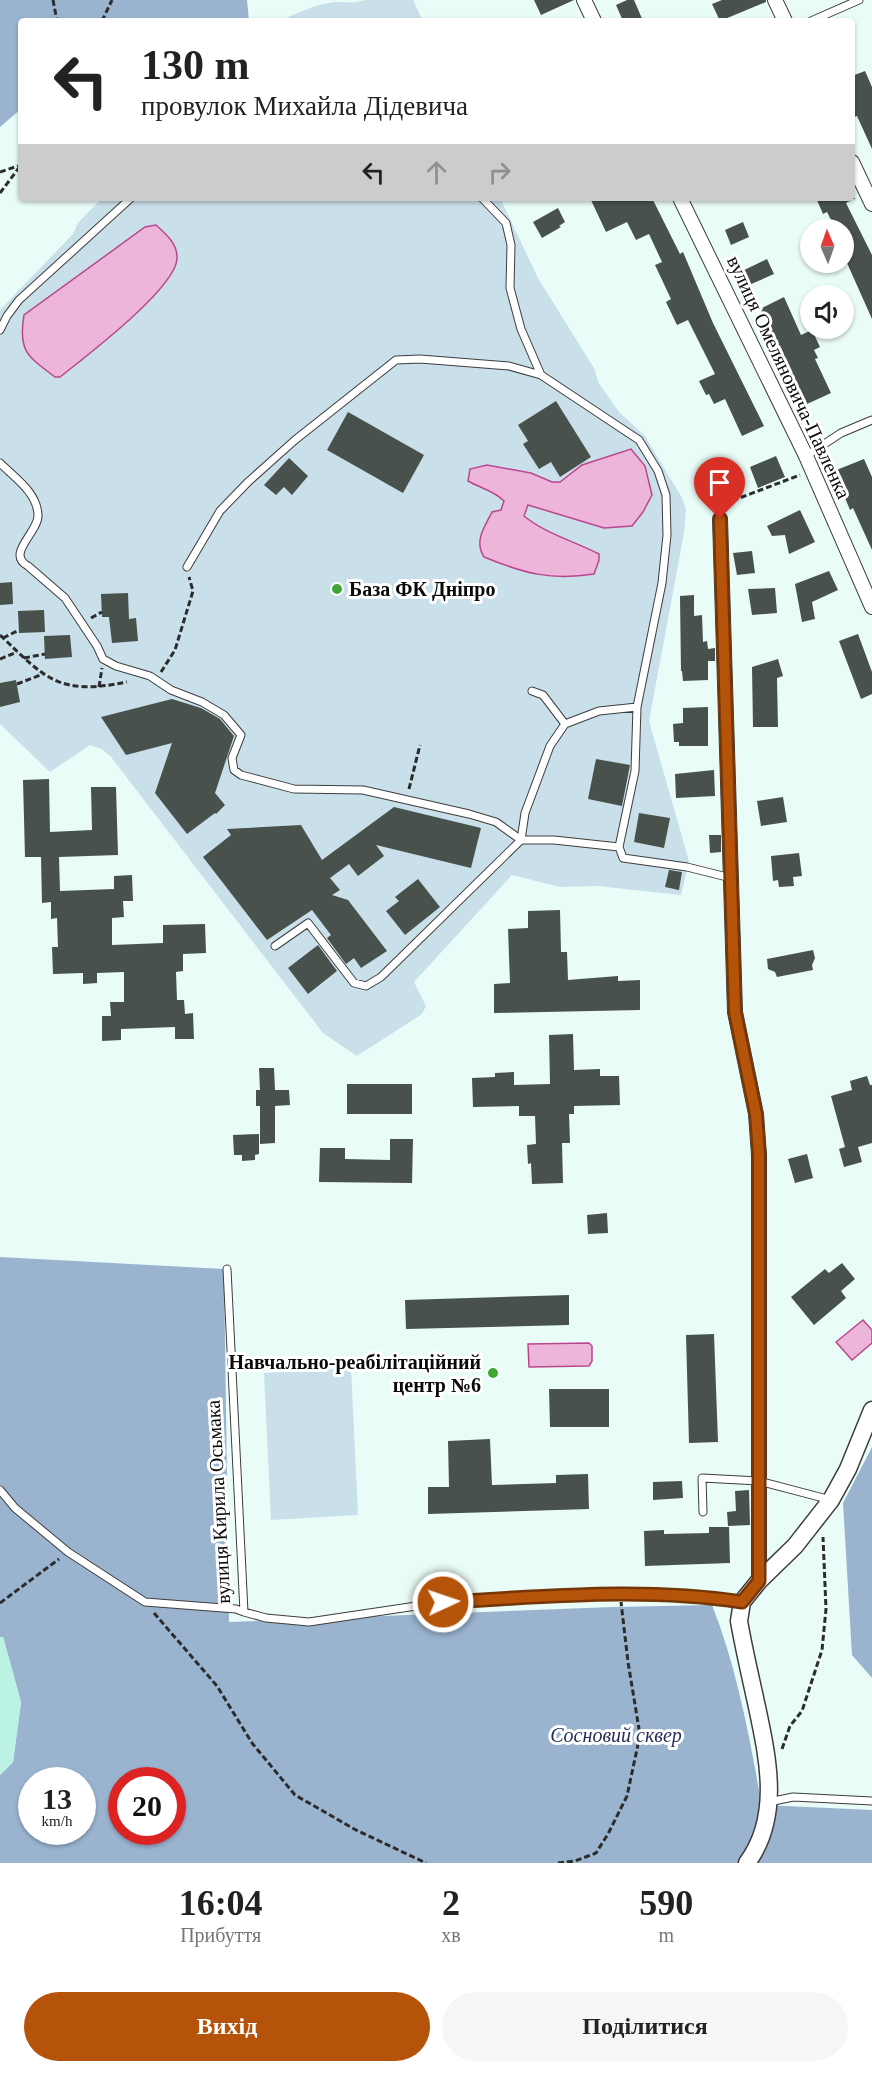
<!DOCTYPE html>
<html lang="uk">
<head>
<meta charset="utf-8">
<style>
	body { margin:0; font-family:"Times New Roman",serif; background:#f6f6f6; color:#222; height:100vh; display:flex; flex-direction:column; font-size:22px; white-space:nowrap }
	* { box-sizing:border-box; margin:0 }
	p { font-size:20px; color:#767676 }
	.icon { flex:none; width:33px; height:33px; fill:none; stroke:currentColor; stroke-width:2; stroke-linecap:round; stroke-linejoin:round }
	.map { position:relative; height:1863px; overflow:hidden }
	.sheet { display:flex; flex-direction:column; background:#fff; flex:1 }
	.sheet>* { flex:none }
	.guide { position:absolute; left:18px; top:18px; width:837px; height:183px; border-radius:6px; box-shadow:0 2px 4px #0004; background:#fff; color:#222; overflow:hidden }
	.needle { width:39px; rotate:358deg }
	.tools { position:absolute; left:800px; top:219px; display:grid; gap:12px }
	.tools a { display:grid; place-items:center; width:54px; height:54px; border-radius:50%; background:#fff; box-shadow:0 2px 4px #0004; font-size:30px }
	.speed { position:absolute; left:18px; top:1767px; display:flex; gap:12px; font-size:30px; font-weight:700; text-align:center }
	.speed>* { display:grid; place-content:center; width:78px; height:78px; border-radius:50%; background:#fff; box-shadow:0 2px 4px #0004; line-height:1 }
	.speed small { font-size:15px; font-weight:400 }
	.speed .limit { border:9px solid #d22; background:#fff; color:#111 }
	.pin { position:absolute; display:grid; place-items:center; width:51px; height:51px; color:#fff; margin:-62px -26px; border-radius:50% 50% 50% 0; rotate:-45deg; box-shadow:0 0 6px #0007 }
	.pin .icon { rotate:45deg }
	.me { position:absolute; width:66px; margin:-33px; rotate:87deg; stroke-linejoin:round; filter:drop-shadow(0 0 4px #0008) }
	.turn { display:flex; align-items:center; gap:21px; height:126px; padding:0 24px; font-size:27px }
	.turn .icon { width:78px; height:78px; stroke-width:2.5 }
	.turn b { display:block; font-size:42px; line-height:51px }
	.lanes { display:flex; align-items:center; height:57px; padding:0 24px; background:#0003; justify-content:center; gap:30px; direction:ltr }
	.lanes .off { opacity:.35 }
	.eta { display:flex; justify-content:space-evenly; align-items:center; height:102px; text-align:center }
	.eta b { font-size:36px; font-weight:700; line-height:42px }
	.cta { display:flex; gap:12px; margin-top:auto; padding:12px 24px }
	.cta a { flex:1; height:69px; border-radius:36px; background:#b45309; color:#fff; font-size:24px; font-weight:700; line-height:69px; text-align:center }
	.cta a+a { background:#f6f6f6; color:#222 }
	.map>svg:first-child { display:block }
</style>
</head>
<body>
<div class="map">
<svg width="872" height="1863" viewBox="0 0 872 1863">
	<rect width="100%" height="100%" fill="#e9fcf8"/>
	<path fill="#9ab4d0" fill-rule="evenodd" d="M0 0H247L249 21H21V109L0 127Z
		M0 1257 224 1269 229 1622 612 1607 712 1605C737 1668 749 1735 761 1801L764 1805 872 1810V1863H0V1775L13 1762 21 1702 3 1637H0ZM32 1780H82V1832H32ZM122 1780H172V1832H122Z
		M872 1447V1678L852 1655 843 1503Z"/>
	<path fill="#bcf2e4" d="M0 1637H3L21 1702 13 1762 0 1775Z"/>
	<path fill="#c9dfea" d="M365 0H413L423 21H282C294 13 321 3 336 2 349 2 351 4 365 0Z
		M102 198H500L538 278 595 370 598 382 619 412 645 436 682 498 686 509 684 533 649 721 689 861 681 895 598 886 560 887 512 875 414 982 426 1006 422 1014 357 1056 323 1033 111 757 102 749 90 745 50 772 0 724V310L73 234 78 223Z
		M351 1368 358 1515 271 1520 264 1373Z"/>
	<path fill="#edb5da" stroke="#ba468f" stroke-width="1.5" d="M156 225C166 234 178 244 177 259 175 289 85 357 60 377H55C27 356 18 351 24 315L145 227Z
		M631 449 645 466 652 495 643 512 632 526 604 528 528 505 524 516C546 534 574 541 599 554V560L594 574C551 581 523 573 484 557 474 541 484 528 492 512L501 510 504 501C495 491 480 488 468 481L470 469 487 465 531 473 552 482H560L582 465Z
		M863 1320 872 1330V1343L852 1360 836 1342Z
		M589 1343 592 1346V1361L589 1366 529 1367 528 1344Z"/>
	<path fill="#48514b" d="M534 0H574L541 15Z
		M627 0H634L643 21H623L616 5Z
		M722 0H766V2L720 21 712 4Z
		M865 71 872 87V149L857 116 852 118V76Z
		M590 198H652L680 254 683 252 713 323 764 426 742 436 725 399 714 404 709 394 706 395 699 381 715 374 688 320 677 325 666 302 671 299 655 265 662 262 649 234 636 240 627 222 606 232Z
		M816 198H856L846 203 872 255V319L843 254V230H836L827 212 823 214Z
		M558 208 565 222 559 226 561 227 542 238 533 222Z
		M743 222 749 237 731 245 725 230Z
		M767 259 774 274 749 285 742 271Z
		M784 297 801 335 812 330 820 347 814 350 818 358 815 359 831 393 807 404 760 309Z
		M556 401 591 457 560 477 551 462 539 469 523 444 528 441 518 425Z
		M348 412 424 455 403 493 327 450Z
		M776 456 785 477 758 488 750 467Z
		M289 458 308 476 292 495 284 487 276 495 264 485Z
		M864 459 872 477V550L853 508 850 510 834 471Z
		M800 510 815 542 789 554 785 535 772 536 767 526Z
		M752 551 755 573 737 575 733 553Z
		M829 571 838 590 812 602 815 619 802 622 795 584Z
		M12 582 13 604 0 605V583Z
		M775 588 777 613 752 615 748 589Z
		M128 593 129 619 136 618 138 641 112 643 109 617H102L101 594Z
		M694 595V616L702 615 703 642 707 641 708 649 715 648V661H708V680L683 681 682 671H681L680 596Z
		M44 610 45 632 19 633 18 611Z
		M858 634 872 672V694L861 699 839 641Z
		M70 635 72 657 45 659 44 636Z
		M778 659 783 676 777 678 778 727H753L752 667Z
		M16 680 20 702 0 707V683Z
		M172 699 201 708 220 719 234 736 215 793 225 805 216 814 215 813 187 834 155 793 172 743 126 755 101 717Z
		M708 707V746H679V742H674L673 724 683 723V708Z
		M596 759 630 765 622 806 588 799Z
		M714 770 715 796 676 798 675 774Z
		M49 779 50 832 92 830 91 787H116L118 855 59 857 60 891 114 889V876L132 875 133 901H123L124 917 112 918V945L163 943V925L205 924 206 953 183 954V971L176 972 177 1000H184L185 1014 193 1013 194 1039H175V1027L121 1029V1040L102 1041V1016H111L110 1002H124V972L97 973V983L83 984V973L53 974 52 947H58L57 918 51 919V902L42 903 41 857H25L23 780Z
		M783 797 787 822 761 826 757 801Z
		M394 807 481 828 471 868 376 845 384 856 358 876 349 864 330 878 340 890 332 895 348 900 387 951 361 968 354 958 346 964 327 938 331 935 312 910 267 940 203 857 231 835 227 829 301 825 322 860Z
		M639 813 670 818 664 848 634 842Z
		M709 835H721V852L710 853Z
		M799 853 802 876 793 877 794 886 779 887 778 880 773 881 771 856Z
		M669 870 682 872 679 890 665 887Z
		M418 879 440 907 405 935 386 911 399 901 395 897Z
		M560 910 561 952H567L568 980 618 976V981L640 980V1010L494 1013V984L510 983 508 929 528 928V911Z
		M318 945 337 971 308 994 288 968Z
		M813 950 815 958 812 965 813 970 777 977 775 972 768 969 767 959Z
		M573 1034 574 1070 600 1069V1076H619L620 1105 574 1106V1114H569L570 1143H562L563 1183 532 1184 531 1163 528 1164 527 1145 536 1144 535 1116H519V1106L473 1107 472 1078 495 1077V1073L514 1072V1085L550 1084 549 1035Z
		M259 1068H274L275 1090H289L290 1105 275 1106V1143L260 1144V1106H256V1090H260Z
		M867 1076 870 1085H872V1143L858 1147 862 1162 844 1167 839 1149 845 1147 831 1096 852 1090 850 1081Z
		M347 1084H412V1114H347Z
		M259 1134V1154L255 1155V1160L242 1161V1155H234L233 1135Z
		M390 1139H413L412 1183 319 1182 320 1148H345V1159L390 1160Z
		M807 1154 813 1178 795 1183 788 1159Z
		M607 1213 608 1233 588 1234 587 1215Z
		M842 1263 855 1279 841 1291 846 1298 814 1325 791 1297 825 1269 829 1273Z
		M569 1295V1325L406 1329 405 1300Z
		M714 1334 718 1442 689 1443 686 1335Z
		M549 1389H609V1427H550Z
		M490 1439 492 1485 556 1483V1475L588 1474 589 1509 428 1514V1487H449L448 1441Z
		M682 1481 683 1498 653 1500V1482Z
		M749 1490 750 1525 728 1526 727 1512 736 1511 735 1491Z
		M709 1527H729L730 1563 645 1566 644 1531 664 1530V1534L709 1533Z"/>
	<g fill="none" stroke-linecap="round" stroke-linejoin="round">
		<defs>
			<path id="service" d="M811 21 859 0
				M482 198 506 223 511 245 510 288 521 329 541 375 639 440 658 471 666 495 667 535 662 583 637 707 635 771 619 847 623 858 687 867 731 878
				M0 330 7 316 19 300 131 198
				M806 456 841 433 872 420
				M0 463C15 478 37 492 38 515 39 532 5 554 28 566L65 598 97 646 103 659 116 666 150 676 171 690 202 702 224 715 241 735 232 758 234 770 241 775 294 789 363 790 469 814 496 822 521 840 525 813 550 746 565 724 599 711 637 707
				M187 567 220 511 248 482 295 440 396 360 420 359 509 366 541 375
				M532 691 543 695 565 724
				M275 946 308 923 354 983 366 986 381 977 521 840H554L619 847
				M227 1269 244 1612 266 1618 309 1622 443 1602 620 1593 707 1596 742 1602
				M0 1490 15 1508 68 1552 145 1602 236 1609 244 1612
				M703 1512 702 1478 759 1481 831 1500
				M769 1802 793 1797 872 1801"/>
			<path id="minor" d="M584 0 594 21
				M775 0 785 21
				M852 162 872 204
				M680 198 806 456 872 607
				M720 519 735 1012 756 1114 759 1155V1581"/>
			<path id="tertiary" d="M747 1863C781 1817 768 1759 757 1707 751 1679 744 1650 739 1621L742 1602 759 1581 795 1546 831 1500 848 1469 872 1410"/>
		</defs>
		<use href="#service" stroke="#3d3d3d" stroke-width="9"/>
		<use href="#minor" stroke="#3d3d3d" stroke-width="16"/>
		<use href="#tertiary" stroke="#3d3d3d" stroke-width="19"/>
		<path stroke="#2c2c2c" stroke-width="3" stroke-dasharray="6 3" stroke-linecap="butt" d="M53 0 57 21
			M102 21 112 0
			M0 172 18 166
			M0 193 21 165
			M727 507 729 502 800 475
			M91 618 102 612
			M0 635C46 679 59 696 127 682
			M3 638 19 630
			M24 658 45 654
			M0 659 17 652
			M161 672 175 650 193 591 189 577
			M17 684 43 674
			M99 687 102 668
			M409 789 420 745
			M0 1603 59 1559
			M154 1613 217 1686 252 1743 295 1795 356 1830 426 1863
			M782 1749 790 1726 802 1711 822 1650 826 1609 823 1537
			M558 1863 575 1861 596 1853 608 1834 627 1796 640 1735 628 1662 621 1602"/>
		<use href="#service" stroke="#fff" stroke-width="7"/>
		<use href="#minor" stroke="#fff" stroke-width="14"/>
		<use href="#tertiary" stroke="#fff" stroke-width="16"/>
	</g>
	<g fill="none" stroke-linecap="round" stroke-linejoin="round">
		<defs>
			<path id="route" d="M443 1602C544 1597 642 1587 742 1602L759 1581V1155L756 1114 735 1012 720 519"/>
		</defs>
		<use href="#route" stroke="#753606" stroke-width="15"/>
		<use href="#route" stroke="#b45309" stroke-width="10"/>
	</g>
	<g fill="#3ea635" stroke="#fff" stroke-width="2">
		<circle cx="337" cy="589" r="6"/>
		<circle cx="493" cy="1373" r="6"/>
	</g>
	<g text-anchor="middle" stroke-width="6" stroke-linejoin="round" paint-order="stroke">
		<g font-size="20" fill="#0a0a0a" stroke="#fff">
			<text transform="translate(789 377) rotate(65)" y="7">вулиця Омеляновича-Павленка</text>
			<text transform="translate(218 1502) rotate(-93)" y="7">вулиця Кирила Осьмака</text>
		</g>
		<g font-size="20" font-weight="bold" fill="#0a0a0a" stroke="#fff" text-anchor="start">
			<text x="349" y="596">База ФК Дніпро</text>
			<text x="481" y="1369" text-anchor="end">Навчально-реабілітаційний<tspan x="481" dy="23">центр №6</tspan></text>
		</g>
		<g font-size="20" font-style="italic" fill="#243058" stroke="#fff">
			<text x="616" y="1742">Сосновий сквер</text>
		</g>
	</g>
</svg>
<div class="tools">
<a><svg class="needle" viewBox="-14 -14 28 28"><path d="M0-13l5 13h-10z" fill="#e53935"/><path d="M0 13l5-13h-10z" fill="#767676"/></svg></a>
<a><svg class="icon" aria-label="sound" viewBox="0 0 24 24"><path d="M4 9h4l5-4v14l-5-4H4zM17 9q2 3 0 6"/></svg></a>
</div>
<div class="speed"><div>13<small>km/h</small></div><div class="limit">20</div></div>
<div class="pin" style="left:720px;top:519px;background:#d93025"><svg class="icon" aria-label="arrive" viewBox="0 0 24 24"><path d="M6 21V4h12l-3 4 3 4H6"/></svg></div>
<svg class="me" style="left:443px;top:1602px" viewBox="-20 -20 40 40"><circle r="17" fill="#b45309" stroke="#fff" stroke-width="3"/><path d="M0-11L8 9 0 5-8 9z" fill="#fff"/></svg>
<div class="guide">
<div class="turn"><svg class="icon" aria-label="left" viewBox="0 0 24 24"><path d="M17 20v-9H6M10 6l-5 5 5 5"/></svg><div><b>130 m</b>провулок Михайла Дідевича</div></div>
<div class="lanes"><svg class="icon" aria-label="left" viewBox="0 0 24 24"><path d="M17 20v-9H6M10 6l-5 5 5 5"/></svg><svg class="icon off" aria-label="ahead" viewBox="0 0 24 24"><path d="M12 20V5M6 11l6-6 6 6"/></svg><svg class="icon off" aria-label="right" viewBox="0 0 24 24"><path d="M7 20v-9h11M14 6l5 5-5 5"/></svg></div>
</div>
</div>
<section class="sheet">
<div class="eta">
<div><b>16:04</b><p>Прибуття</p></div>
<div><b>2</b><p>хв</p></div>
<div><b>590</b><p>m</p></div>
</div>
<div class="cta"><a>Вихід</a><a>Поділитися</a></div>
</section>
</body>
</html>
